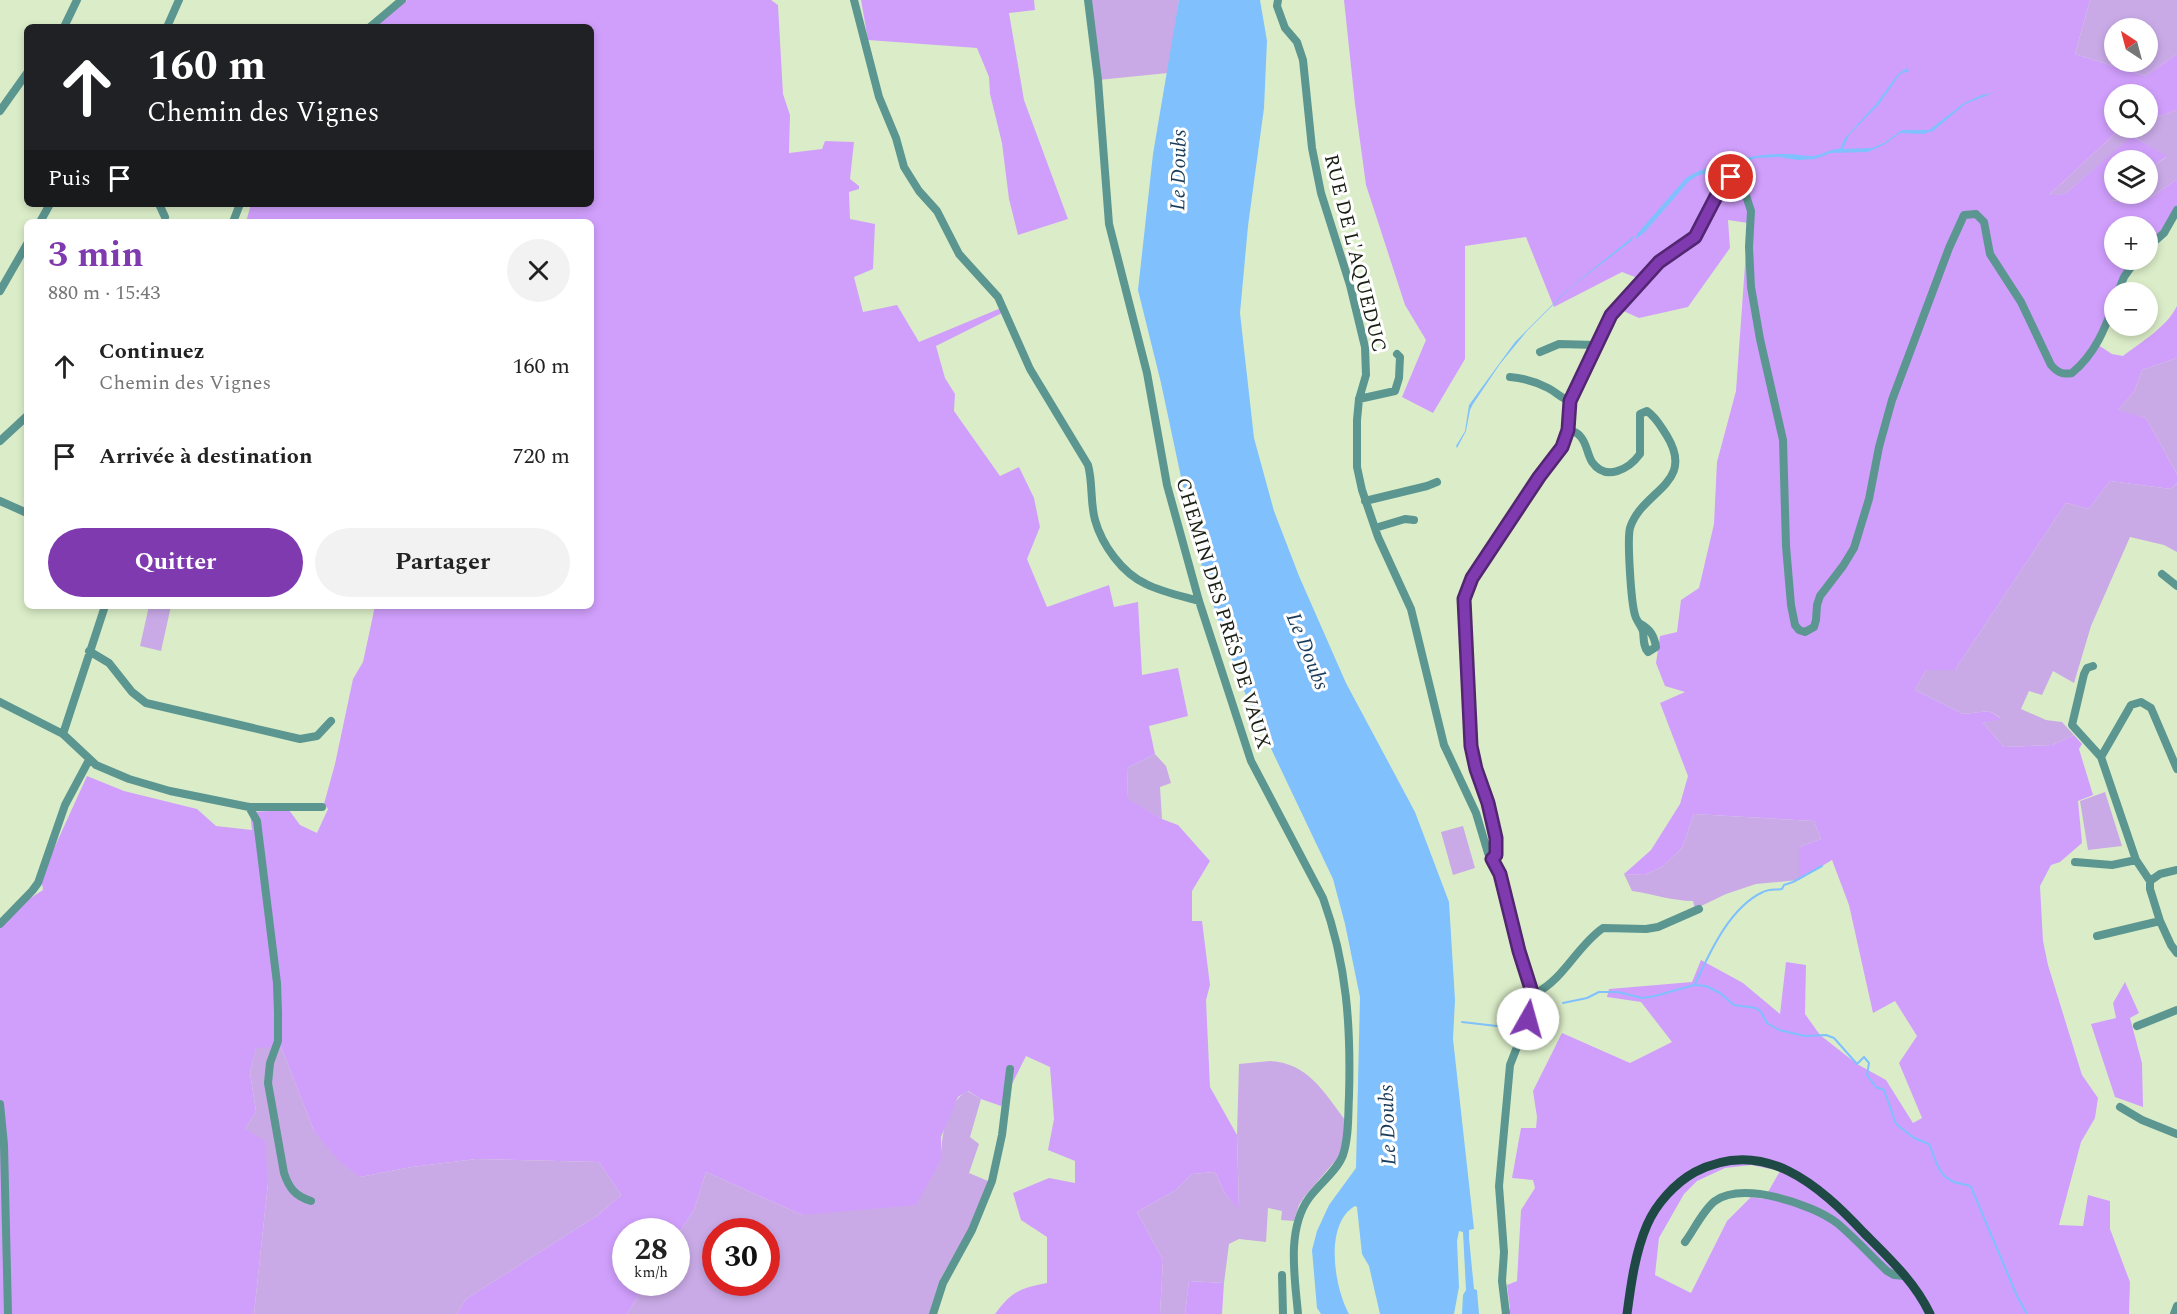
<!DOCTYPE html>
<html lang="fr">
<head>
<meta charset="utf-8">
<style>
	body { margin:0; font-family:Spectral,serif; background:#f2f2f2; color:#222; height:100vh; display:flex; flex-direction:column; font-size:22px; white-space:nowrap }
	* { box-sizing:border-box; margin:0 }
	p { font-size:20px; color:#767676 }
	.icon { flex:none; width:33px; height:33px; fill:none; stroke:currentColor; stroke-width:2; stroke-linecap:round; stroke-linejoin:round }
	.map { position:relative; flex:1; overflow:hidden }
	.side { position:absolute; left:24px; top:219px; width:570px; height:390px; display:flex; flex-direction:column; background:#fff; border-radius:9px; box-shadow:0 3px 9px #0003 }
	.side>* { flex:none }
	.top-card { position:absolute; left:24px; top:24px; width:570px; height:183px; border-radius:9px; box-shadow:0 3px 9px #0003; background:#202124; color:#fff; overflow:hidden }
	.needle { width:39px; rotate:324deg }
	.buttons { position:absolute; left:2104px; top:18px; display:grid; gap:12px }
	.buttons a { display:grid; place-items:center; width:54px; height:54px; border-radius:50%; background:#fff; box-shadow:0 3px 9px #0003; font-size:30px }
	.speed { position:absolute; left:612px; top:1218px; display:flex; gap:12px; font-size:30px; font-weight:700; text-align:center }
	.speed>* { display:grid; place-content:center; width:78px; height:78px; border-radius:50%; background:#fff; box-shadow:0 3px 9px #0003; line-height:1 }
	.speed small { font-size:15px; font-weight:400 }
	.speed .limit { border:9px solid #d22; background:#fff; color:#111 }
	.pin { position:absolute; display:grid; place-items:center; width:51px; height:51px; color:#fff; margin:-26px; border:3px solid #fff; border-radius:50%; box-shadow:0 2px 6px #0007 }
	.me { position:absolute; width:66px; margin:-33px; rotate:7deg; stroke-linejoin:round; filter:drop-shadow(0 0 4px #0008) }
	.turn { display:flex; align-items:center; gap:21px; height:126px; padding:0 24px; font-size:27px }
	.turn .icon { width:78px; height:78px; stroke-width:2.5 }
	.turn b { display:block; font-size:42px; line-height:51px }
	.then { display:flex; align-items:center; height:57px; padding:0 24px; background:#0003; gap:12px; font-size:22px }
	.round { display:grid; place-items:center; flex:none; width:63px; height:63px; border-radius:32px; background:#f2f2f2 }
	.headline { display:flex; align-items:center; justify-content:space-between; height:102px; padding:0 24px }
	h1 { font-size:36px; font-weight:700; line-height:45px; color:#7e3aae }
	.cta { display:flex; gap:12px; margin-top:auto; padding:12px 24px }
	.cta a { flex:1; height:69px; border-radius:36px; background:#7e3aae; color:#fff; font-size:24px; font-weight:700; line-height:69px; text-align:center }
	.cta a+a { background:#f2f2f2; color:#222 }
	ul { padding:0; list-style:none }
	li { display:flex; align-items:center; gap:18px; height:90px; padding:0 24px }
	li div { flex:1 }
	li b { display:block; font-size:22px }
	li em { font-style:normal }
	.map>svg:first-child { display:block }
</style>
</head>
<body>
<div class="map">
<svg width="2177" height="1314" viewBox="0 0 2177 1314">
	<rect width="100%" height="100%" fill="#dbedc8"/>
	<path fill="#c9aae7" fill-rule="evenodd" d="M1088 0H1179L1168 73 1098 80Z
		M2090 0H2177V54L2145 76 2075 54ZM2115 28H2148V62H2115Z
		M2177 110V179L2149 199 2108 201 2117 194H2148V170L2166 157 2133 136 2065 194 2048 196 2121 128H2148V115L2158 117Z
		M2177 358V474L2146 418 2117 411 2134 392 2142 370Z
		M2110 481 2171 489 2177 483V552L2164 545 2130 537 2091 626 2074 683 2053 671 2042 695 2029 691 2021 709 2046 720 2062 722 2074 735 2052 745 2004 747 1983 723 2001 718 1989 711 1963 714 1915 690 1926 670H1955L2066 503 2089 509Z
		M149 606H171L161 651 140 646Z
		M1155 754 1166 766 1171 783 1160 787 1162 819 1128 800 1127 768Z
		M2105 792 2122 846 2088 850 2080 801Z
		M1694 814 1814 821 1821 839 1799 847V880L1756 884 1726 894 1695 909 1693 901C1673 901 1653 894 1632 891L1624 874 1644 875 1662 867 1682 848Z
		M1463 826 1475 868 1453 875 1441 832Z
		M256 1047H281L314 1131 360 1177 412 1167 476 1159 599 1162 621 1195 598 1215 466 1299 457 1314H254L268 1183 245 1129 256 1112 250 1072Z
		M1270 1061C1309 1063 1324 1093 1346 1121L1341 1152 1336 1160 1305 1196 1299 1205 1294 1221 1281 1220 1282 1211 1268 1208 1266 1242 1239 1239 1229 1244 1224 1283 1189 1281 1185 1314H1160L1163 1260 1137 1212 1176 1190 1192 1174 1215 1172 1225 1194 1239 1208 1237 1135 1239 1064Z
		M967 1091 981 1099 970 1137 979 1144 969 1173 988 1181 969 1229 941 1278 929 1314H627L646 1283 676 1282 677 1236 694 1210 706 1172 802 1215 941 1160C941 1137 946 1104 967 1091ZM716 1232H766V1282H716Z"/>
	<path fill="#d09ffc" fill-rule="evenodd" d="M407 0H771L778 5 783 94 790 115 789 153 822 149 825 141 854 142 850 179 859 186V189L849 192 850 219 875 224 873 269 854 277 863 312 897 305 919 342 1001 308 1004 312 936 346 945 378 955 394 954 411 1000 476 1019 467 1034 498 1040 527 1027 559 1047 607 1109 585 1114 607 1138 602 1142 675 1178 668 1188 716 1149 726 1155 754 1127 768 1128 799 1162 819 1178 825 1210 861 1192 891V921H1202L1210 985 1206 1000 1210 1087 1237 1135 1239 1209 1225 1194 1215 1172 1192 1174 1176 1190 1137 1212 1163 1260 1160 1314H995C1011 1292 1020 1288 1047 1283V1237L1021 1220 1013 1193 1049 1178 1075 1183V1161L1048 1150 1054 1119 1050 1067 1026 1056 1001 1106 981 1099 968 1091 958 1097 941 1137V1160L916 1205 802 1215 706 1172 694 1210 677 1236 676 1232H626V1282L646 1283 627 1314H457L466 1299 598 1215 621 1195 599 1162 476 1159 412 1167 360 1177 339 1161 314 1131 281 1047 256 1048 250 1072 256 1112 245 1129 265 1141 268 1183 254 1314H0V927L21 904 43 890 41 877 87 776 124 791 197 809 216 826 252 830 250 812 289 810 300 825 317 833 328 809 324 804 335 764 353 679 363 662 375 606H591V222H246L251 204H591V27H375Z
		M861 0H1034L1035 10 1009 13 1024 100 1068 219 1018 235 1009 199 1002 143 990 94 989 77 977 48 868 40Z
		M1344 0H2090L2075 54 2145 76 2177 54V110L2158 117 2148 115V94H2115V128H2121L2049 195 2065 194 2132 136 2167 156 2148 170V160H2115V194H2117L2109 201 2149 199 2177 179V208L2162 231 2148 245V226H2115V260H2135L2115 292 2095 343 2112 354 2123 356C2141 342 2167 327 2177 306V358L2142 370 2134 392 2118 410 2146 418 2177 474V483L2171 489 2110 481 2089 509 2066 503 1955 670H1926L1915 690 1963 714 1989 711 2002 719 1983 723 2004 747 2052 745 2074 735 2082 744 2079 749 2093 795 2078 801 2082 843 2060 862 2051 865 2040 886 2043 941 2048 965 2082 1075 2098 1098 2095 1118 2081 1142 2059 1225 2083 1226 2088 1195 2110 1201V1229L2130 1282 2129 1314H1501L1510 1309 1507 1285 1517 1281 1521 1210 1535 1188 1533 1180 1512 1178 1521 1128H1536L1537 1117 1533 1091 1562 1033 1630 1063 1672 1042 1641 1002 1607 997 1609 989 1692 982 1701 960 1743 983 1780 1014 1786 962 1806 965 1805 1014 1820 1035 1857 1064 1886 1080 1913 1123 1922 1118 1899 1063 1917 1036 1895 1001 1873 1013 1849 905 1832 860 1799 880V847L1821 839 1814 821 1694 814 1682 848 1662 867 1644 875 1624 874 1651 850 1680 804 1688 776 1660 703 1685 692 1665 686 1656 663 1660 636 1677 632 1681 600 1699 588 1714 524 1717 462 1736 391 1748 223 1728 220 1730 248 1688 307 1639 318 1619 309 1640 279 1622 272 1554 307 1526 237 1465 246V359L1433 413 1402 397 1426 340 1405 305 1366 185 1355 104ZM1751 1165 1780 1171 1764 1199 1751 1197 1727 1221 1691 1293 1655 1275 1659 1238 1684 1194 1697 1181 1725 1168Z
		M2125 982 2139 1013 2130 1018 2142 1063 2143 1107 2115 1097 2091 1024 2116 1018 2113 1003Z
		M1189 1281 1224 1283 1222 1314H1185Z"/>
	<path fill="#7fc0fd" d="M1179 0H1260L1267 41 1264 108 1248 226 1240 313 1254 438 1274 511 1299 576 1346 683 1415 812 1449 902 1455 1000 1453 1039 1474 1229 1469 1230V1238L1474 1289 1477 1290 1479 1314H1462L1463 1295 1466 1290 1463 1232 1459 1231 1457 1241 1459 1287 1454 1314H1380L1369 1266 1362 1254 1357 1207 1355 1206C1324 1224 1334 1287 1349 1314H1321L1317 1308 1312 1250 1317 1231 1329 1205 1356 1168 1360 997 1345 924 1333 879 1247 698 1221 631 1195 543 1161 383 1138 290 1153 154Z
		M1907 68 1909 71 1900 74 1879 104 1849 135 1843 149 1872 148 1884 143 1902 130H1929L1964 103 1982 95 1993 93 1965 104 1933 131 1923 134 1900 133 1885 144 1868 152 1831 153 1815 159 1798 160 1779 157 1756 158 1697 176 1689 181 1645 232 1636 239 1637 234 1686 178C1708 163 1759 153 1786 154 1795 154 1804 156 1813 156 1823 155 1830 148 1840 149L1845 138 1876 104 1898 74Z
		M1635 235 1631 241 1570 288 1527 331 1500 364 1473 404 1470 410 1466 431 1457 448 1456 446 1465 431 1469 405 1515 342 1567 290Z"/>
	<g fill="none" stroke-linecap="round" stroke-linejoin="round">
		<path stroke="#7fc0fd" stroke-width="2" d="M1695 984C1710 952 1730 907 1763 892 1768 889 1776 890 1782 889L1784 885 1793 882 1822 866
			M1563 1003 1587 998 1599 992H1618L1642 998 1655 996 1694 985 1706 986 1720 993 1734 1005 1756 1008 1761 1012 1767 1023 1779 1030 1805 1036 1826 1035 1834 1038 1857 1064 1864 1057 1869 1063 1867 1075 1876 1087 1884 1090 1896 1124 1914 1138 1929 1144C1936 1159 1937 1175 1954 1182 1961 1185 1966 1183 1971 1187L2017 1296 2027 1314
			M1462 1022 1514 1028"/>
		<path stroke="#5c9690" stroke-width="8" d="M854 0 879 97 896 138 904 167 919 191 937 211 959 254 998 297 1030 369 1088 465C1093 483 1090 502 1095 520 1102 545 1122 573 1146 584 1162 592 1181 596 1199 601
			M1088 0 1098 80 1109 224 1147 373 1167 485 1199 601 1251 761 1323 898C1347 964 1351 1027 1349 1096 1348 1115 1349 1137 1343 1155 1337 1171 1319 1184 1309 1198 1286 1230 1295 1278 1298 1314
			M1278 0 1277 6 1285 28 1297 42 1303 60 1312 148 1321 193 1350 285 1365 347 1366 375 1359 399 1357 420V467L1362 490 1378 537 1411 609 1444 745 1476 813 1488 853 1500 874 1519 951 1532 992 1528 1019 1510 1065 1499 1186 1504 1252 1502 1281 1506 1314
			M64 27 77 0
			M167 27 179 0
			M370 27 402 0
			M0 111 27 73
			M159 204 165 217
			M40 222 50 204
			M233 222 240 204
			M2148 247 2164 233 2177 210
			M0 291 27 244
			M2118 292 2124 277 2136 260
			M1540 352 1559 344 1596 345
			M1510 377C1523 378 1536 382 1548 388 1556 392 1561 398 1570 401
			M1359 399 1395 391 1399 378 1400 357 1397 354
			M1567 430C1573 431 1577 432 1580 436 1587 443 1587 454 1592 462 1606 482 1629 469 1640 454V414L1647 411C1657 418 1661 427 1667 436 1696 484 1642 490 1630 528 1627 539 1631 602 1635 615 1636 620 1641 625 1643 631 1644 639 1643 646 1648 652L1656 647C1654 635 1650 629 1639 623
			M0 441 27 416
			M0 501 27 513
			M1365 501 1427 486 1437 482
			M1375 528 1405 519 1414 520
			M2162 574 2177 586
			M89 651 109 663 132 692 146 703 300 739 317 736 331 721
			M2093 666 2087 668 2084 674 2072 725 2101 757 2136 860 2150 881V889L2160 921 2171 945 2177 953
			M0 702 63 734 96 765 129 779 170 791 249 807H322
			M63 734 105 606
			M2101 757 2131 705 2141 702 2151 708 2177 769
			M249 807 257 821 277 983 278 1013V1041L270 1063 268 1083 284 1173C289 1188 295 1196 311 1201
			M1492 859 1496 855V838L1471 746 1464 611C1464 599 1467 590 1472 578L1539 477 1562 447 1567 430 1570 401 1611 315 1659 263 1695 237 1726 180 1731 177 1737 176 1741 180 1751 211 1749 247 1751 287 1760 339 1783 440 1786 546 1791 605 1795 625 1799 630 1805 632 1814 627 1816 620 1817 605 1820 596 1843 566 1854 548 1869 499 1879 447 1892 400 1949 248 1964 215 1976 214 1984 222 1990 254 2021 302 2051 365C2057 372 2062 375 2072 373 2095 354 2105 329 2115 301
			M2075 862 2112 865 2136 860
			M2150 881 2160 874 2177 870
			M0 924 32 891 38 883 65 805 89 760
			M2097 936 2160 921
			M1532 992 1536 993C1564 979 1577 946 1603 928L1646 929 1658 927 1699 909
			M2137 1026 2177 1010
			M0 1104 4 1145 8 1314
			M2120 1107 2142 1120 2177 1134
			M1685 1242C1694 1230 1703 1210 1715 1201 1743 1181 1812 1204 1837 1223 1854 1237 1870 1255 1887 1271L1894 1275 1905 1276
			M1282 1275 1283 1314
			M933 1314 943 1283 972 1230 992 1181 1002 1135 1010 1069
			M2174 1314 2177 1306"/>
		<path stroke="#1f4945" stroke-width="9" d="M1627 1314C1631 1284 1635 1253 1647 1225 1656 1204 1675 1183 1695 1172 1764 1136 1819 1185 1864 1233 1889 1258 1915 1282 1930 1314"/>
	</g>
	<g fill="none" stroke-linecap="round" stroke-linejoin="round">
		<defs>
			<path id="route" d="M1528 1019 1532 992 1519 951 1500 874 1492 859 1496 855V838L1488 803 1476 769 1471 746 1464 599 1472 578 1539 477 1562 447 1568 430 1570 401 1611 315 1659 262 1695 237 1721 187 1731 177"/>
		</defs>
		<use href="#route" stroke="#522671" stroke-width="15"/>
		<use href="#route" stroke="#7e3aae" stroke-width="10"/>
	</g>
	<g text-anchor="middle" stroke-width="6" stroke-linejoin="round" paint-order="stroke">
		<g font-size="20" fill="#191f12" stroke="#fff">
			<text transform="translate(1356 253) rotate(76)" y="7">RUE DE L'AQUEDUC</text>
			<text transform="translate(1224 613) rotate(73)" y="7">CHEMIN DES PRÉS DE VAUX</text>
		</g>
		<g font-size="21" font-style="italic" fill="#1a3c5b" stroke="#fff">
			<text transform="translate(1178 170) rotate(-89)" y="7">Le Doubs</text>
			<text transform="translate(1308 651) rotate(68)" y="7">Le Doubs</text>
			<text transform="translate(1387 1125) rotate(-92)" y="7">Le Doubs</text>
		</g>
	</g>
</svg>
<div class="buttons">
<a><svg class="needle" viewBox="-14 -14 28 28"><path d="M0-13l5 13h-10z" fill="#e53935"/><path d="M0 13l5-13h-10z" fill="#767676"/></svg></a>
<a><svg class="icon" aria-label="search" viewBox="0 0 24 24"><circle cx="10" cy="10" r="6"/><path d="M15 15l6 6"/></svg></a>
<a><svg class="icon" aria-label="layers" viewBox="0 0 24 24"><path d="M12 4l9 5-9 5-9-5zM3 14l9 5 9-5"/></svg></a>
<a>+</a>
<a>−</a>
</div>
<div class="speed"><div>28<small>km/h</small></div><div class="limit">30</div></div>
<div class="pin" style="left:1731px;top:177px;background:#d93025"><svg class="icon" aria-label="arrive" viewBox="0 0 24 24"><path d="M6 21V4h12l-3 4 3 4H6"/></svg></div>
<svg class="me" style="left:1528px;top:1019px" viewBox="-20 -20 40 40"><circle r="19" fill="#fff"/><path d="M0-13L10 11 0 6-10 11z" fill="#7e3aae"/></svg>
<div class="top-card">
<div class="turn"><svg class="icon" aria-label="ahead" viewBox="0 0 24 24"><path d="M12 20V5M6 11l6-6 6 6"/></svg><div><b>160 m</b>Chemin des Vignes</div></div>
<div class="then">Puis<svg class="icon" aria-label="arrive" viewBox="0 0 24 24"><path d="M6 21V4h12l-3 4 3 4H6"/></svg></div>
</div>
<section class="side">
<div class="headline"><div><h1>3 min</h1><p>880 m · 15:43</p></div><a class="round"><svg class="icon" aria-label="close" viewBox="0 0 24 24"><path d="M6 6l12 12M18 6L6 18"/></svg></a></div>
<ul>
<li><svg class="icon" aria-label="ahead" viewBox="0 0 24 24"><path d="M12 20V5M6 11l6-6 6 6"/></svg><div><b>Continuez</b><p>Chemin des Vignes</p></div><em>160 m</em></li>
<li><svg class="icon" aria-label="arrive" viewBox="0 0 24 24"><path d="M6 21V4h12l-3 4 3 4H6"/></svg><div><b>Arrivée à destination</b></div><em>720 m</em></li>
</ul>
<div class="cta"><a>Quitter</a><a>Partager</a></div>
</section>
</div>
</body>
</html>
